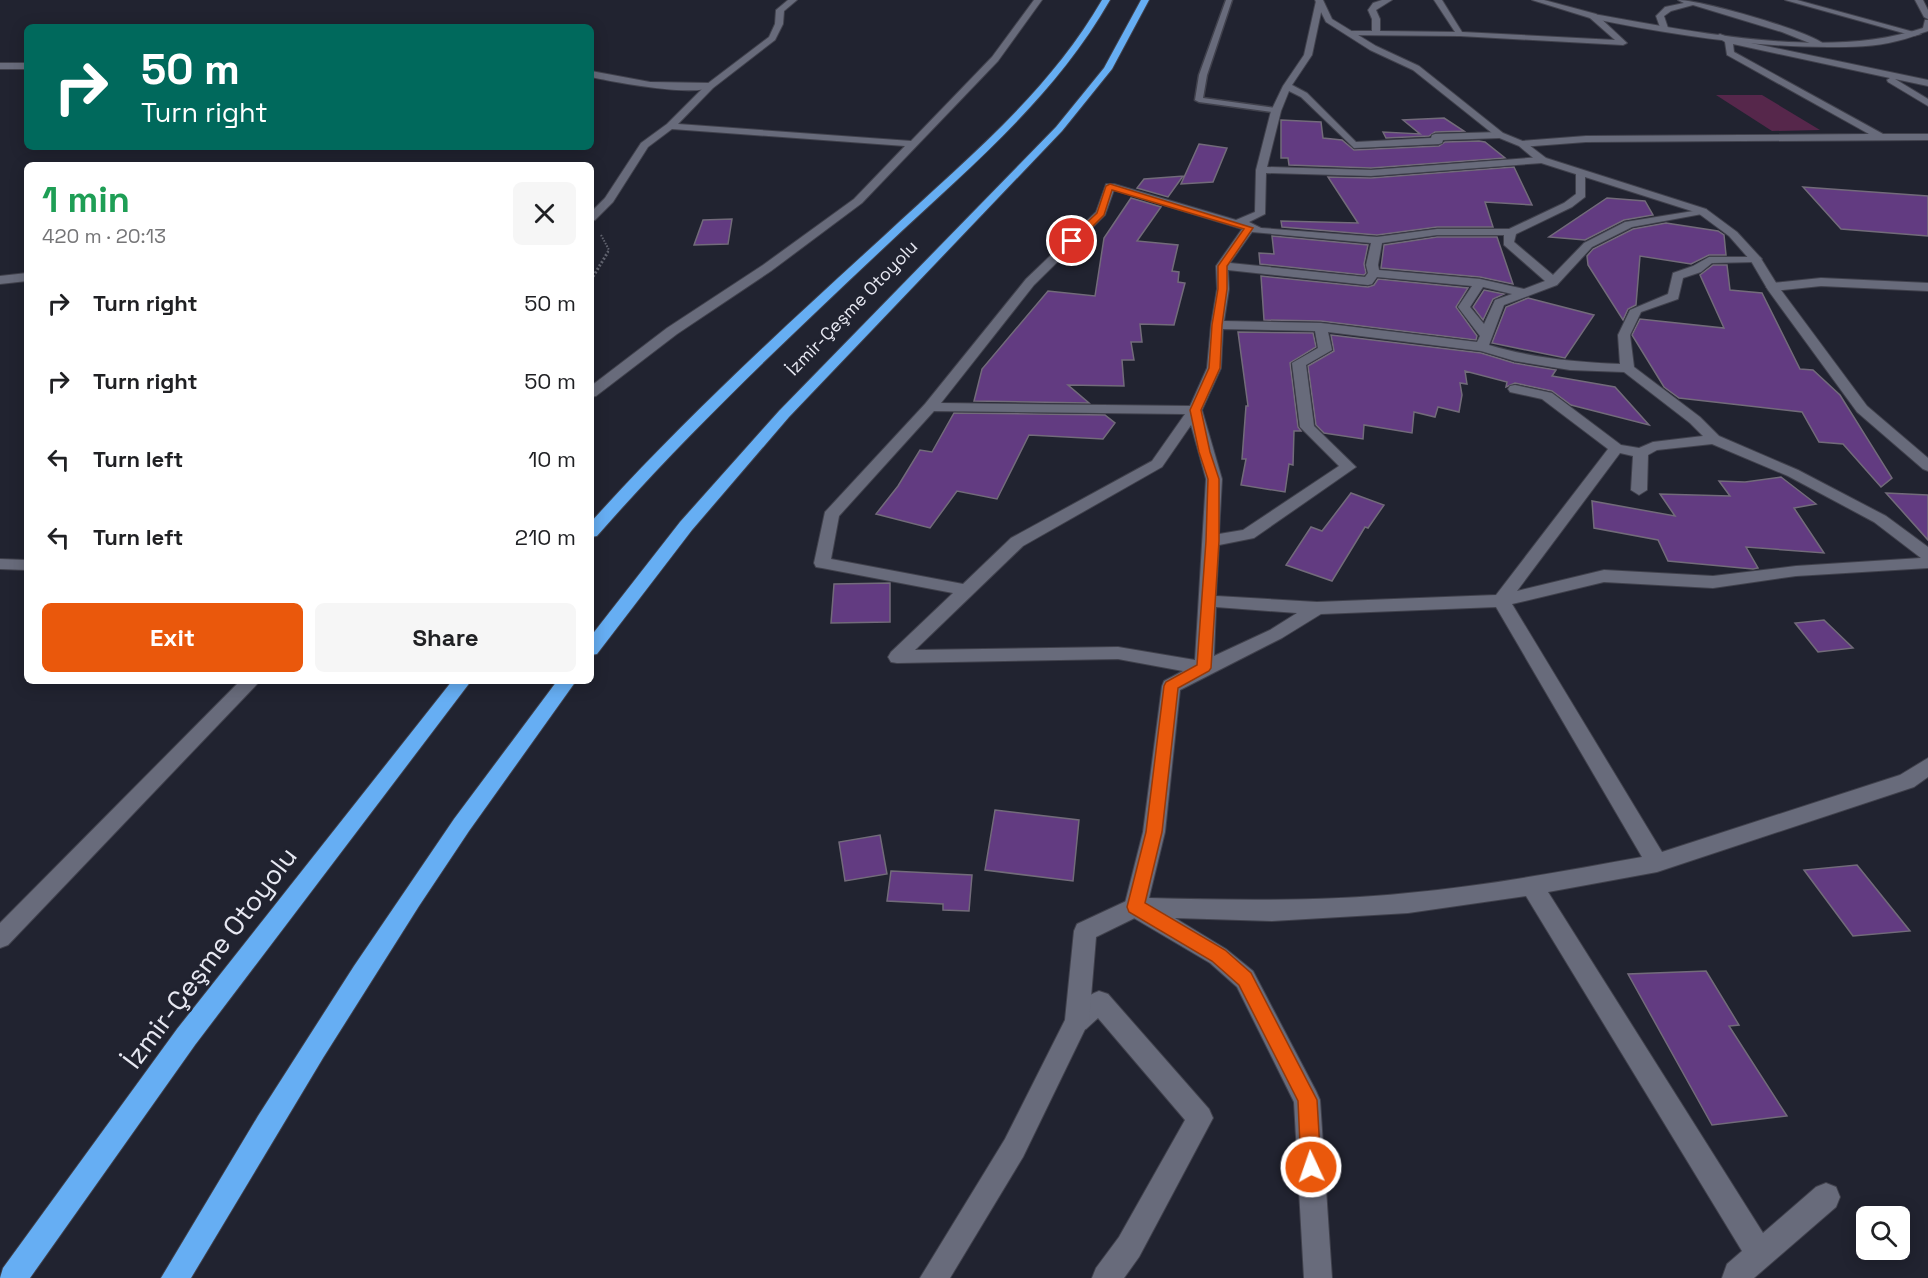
<!DOCTYPE html>
<html lang="en">
<head>
<meta charset="utf-8">
<style>
	body { margin:0; font-family:"Space Grotesk",sans-serif; background:#f6f6f6; color:#202124; height:100vh; display:flex; flex-direction:column; font-size:22px; white-space:nowrap }
	* { box-sizing:border-box; margin:0 }
	p { font-size:20px; color:#757577 }
	.icon { flex:none; width:33px; height:33px; fill:none; stroke:currentColor; stroke-width:2; stroke-linecap:round; stroke-linejoin:round }
	.map { position:relative; flex:1; overflow:hidden }
	.panel { position:absolute; left:24px; top:162px; width:570px; height:522px; display:flex; flex-direction:column; background:#fff; border-radius:9px; box-shadow:0 3px 15px #0003 }
	.panel>* { flex:none }
	.banner { position:absolute; left:24px; top:24px; width:570px; height:126px; border-radius:9px; box-shadow:0 3px 15px #0003; background:#00695c; color:#fff; overflow:hidden }
	.buttons { position:absolute; left:1856px; top:1206px; display:grid; gap:12px }
	.buttons a { display:grid; place-items:center; width:54px; height:54px; border-radius:9px; background:#fff; box-shadow:0 3px 15px #0003; font-size:30px }
	.pin { position:absolute; display:grid; place-items:center; width:51px; height:51px; color:#fff; margin:-26px; border:3px solid #fff; border-radius:50%; box-shadow:0 2px 6px #0007 }
	.me { position:absolute; width:66px; margin:-33px; rotate:357deg; stroke-linejoin:round; filter:drop-shadow(0 0 4px #0008) }
	.turn { display:flex; align-items:center; gap:21px; height:126px; padding:0 18px; font-size:27px }
	.turn .icon { width:78px; height:78px; stroke-width:2.5 }
	.turn b { display:block; font-size:42px; line-height:51px }
	.round { display:grid; place-items:center; flex:none; width:63px; height:63px; border-radius:9px; background:#f6f6f6 }
	.head { display:flex; align-items:center; justify-content:space-between; height:102px; padding:0 18px }
	h1 { font-size:36px; font-weight:800; line-height:45px; color:#1e9e55 }
	.button { display:flex; gap:12px; margin-top:auto; padding:12px 18px }
	.button a { flex:1; height:69px; border-radius:9px; background:#ea580c; color:#fff; font-size:24px; font-weight:800; line-height:69px; text-align:center }
	.button a+a { background:#f6f6f6; color:#202124 }
	ul { padding:0; list-style:none }
	li { display:flex; align-items:center; gap:18px; height:78px; padding:0 18px }
	li div { flex:1 }
	li b { display:block; font-size:22px }
	li em { font-style:normal }
	.map>svg:first-child { display:block }
</style>
</head>
<body>
<div class="map">
<svg width="1928" height="1278" viewBox="0 0 1928 1278">
	<rect width="100%" height="100%" fill="#212330"/>
	<path fill="#56274b" d="M1716 95H1762L1820 130 1772 131Z"/>
	<path fill="#623b81" stroke="#726b7a" stroke-width="1.5" d="M1444 118 1464 131 1435 132 1429 136 1386 138 1383 132 1420 134 1403 120Z
		M1281 120 1321 122 1323 138 1342 140 1354 150 1439 146 1445 142 1479 141 1485 142 1505 158 1371 168 1289 165 1288 158H1281Z
		M1199 144 1227 148 1213 182 1181 184Z
		M1514 167 1532 205 1485 202 1493 227H1437L1377 235 1282 227 1281 221 1358 223 1328 177 1371 178Z
		M1183 176 1168 197 1137 188 1144 179Z
		M1803 187 1928 196V236L1841 229Z
		M1131 198 1161 207 1137 241 1178 245 1172 271 1179 272 1178 282 1185 283 1174 325 1140 324 1142 342H1131L1134 360H1122L1124 386 1068 385 1089 403 974 401 982 369 1048 291 1095 296 1104 238Z
		M1607 198 1645 201 1653 215 1624 220 1585 240 1549 237Z
		M732 219 728 244 694 245 703 220Z
		M1666 223 1718 231 1724 235 1726 255H1709L1691 264 1640 256 1636 305 1628 309 1623 320 1588 265 1587 256 1593 249 1633 229Z
		M1272 236 1368 245 1364 264 1366 273 1364 275 1260 264 1259 253 1274 254Z
		M1437 237H1497L1513 284 1480 277 1381 268 1384 245Z
		M1713 265H1727L1730 290 1762 293 1800 369 1813 370 1840 395 1892 478 1881 487 1843 444 1819 442 1802 412 1679 398 1664 387 1632 335 1640 319 1724 328 1700 275Z
		M1261 276 1368 287 1374 285 1378 279 1468 288 1456 307 1477 336 1476 340 1321 321 1264 320Z
		M1484 290 1504 294 1493 299 1483 320 1473 307Z
		M1528 298 1594 315 1565 358 1492 343 1506 307Z
		M1238 332 1313 333 1316 347 1290 363 1298 427 1301 431H1294L1293 465 1289 464 1285 492 1241 485 1246 459H1242L1246 406H1248Z
		M1331 335 1481 353 1514 363 1556 370 1552 376 1615 387 1649 425 1571 405 1552 391 1515 383 1506 387 1507 382 1465 371 1467 384 1460 383 1462 395 1459 412 1438 407 1435 417 1414 412 1412 433 1364 425 1363 439 1324 433 1316 425 1308 366 1334 351Z
		M954 413 1105 415 1115 423 1103 439 1029 435 997 499 957 491 930 528 876 514 898 486 920 450 932 452Z
		M1781 477 1816 504 1794 508 1824 553 1746 547 1758 568 1753 569 1668 561 1658 540 1594 528 1592 501 1675 516 1660 494 1730 496 1719 481 1745 482Z
		M1351 493 1384 505 1368 528 1365 527 1332 581 1286 565 1311 527 1322 531Z
		M1886 493 1928 495V540Z
		M890 583V622L831 623 834 584Z
		M1824 620 1853 648 1818 652 1795 623Z
		M995 810 1079 820 1073 881 985 870Z
		M880 835 887 874 845 881 839 842Z
		M1857 865 1910 931 1853 936 1804 870Z
		M891 871 972 875 969 911 943 910V904L887 901Z
		M1706 971 1739 1025 1729 1026 1787 1116 1712 1125 1628 974Z"/>
	<g fill="none" stroke-linecap="round" stroke-linejoin="round">
		<defs>
			<path id="lane" d="M1226 0H1232L1207 75 1203 98 1276 108 1279 109V113L1199 102 1195 100 1199 75Z"/>
			<path id="street" d="M1382 0H1392L1376 10 1380 19V31L1455 32 1434 0H1442L1462 32 1615 40 1590 18 1532 0H1544L1596 14 1627 43 1623 45 1460 36 1347 35 1346 33 1350 31H1372V19L1368 10 1373 3Z
				M1678 0C1701 0 1806 30 1824 44L1817 46 1782 32 1693 5 1671 11 1664 16 1668 28 1661 30 1656 16 1665 7 1684 3Z
				M1785 0H1797L1921 34 1914 36Z
				M1316 1 1323 3 1312 55 1292 85 1307 93 1356 142 1431 138 1432 135 1435 134 1500 132 1505 135 1500 138 1443 140 1442 143 1439 144 1354 148 1301 97 1289 91 1281 111 1267 167 1371 170 1542 157 1547 160 1542 163 1371 176 1266 173 1265 214 1249 222 1261 228 1377 237 1437 229H1509L1564 203 1576 194V174L1585 172V197L1572 207 1516 234 1514 242 1553 275 1584 243 1625 222 1706 209 1707 211 1702 214 1632 227 1592 247 1557 285 1504 305 1489 345C1533 358 1575 362 1620 364L1618 335 1630 310 1668 294 1673 273 1693 266 1709 257H1760L1762 259 1756 262 1712 263 1701 272 1683 278 1678 299 1641 312 1630 335 1634 367 1700 417 1719 436 1798 470 1886 516 1928 547V568L1796 576 1713 588 1604 582 1512 604 1662 852 1900 775 1928 758V777L1914 787 1657 872 1548 892 1763 1233 1816 1187 1826 1183 1836 1187 1840 1197 1836 1207 1754 1278H1722L1727 1264 1742 1251 1526 896 1408 913 1272 921 1175 918 1226 949 1253 971 1316 1091 1320 1100 1332 1278H1304L1294 1102 1237 987 1210 963 1127 914 1124 907 1143 832 1162 686 1164 681 1183 671 1118 659 897 663 891 662 888 657 891 652 953 593 822 568 816 567 814 563 825 512 925 404 1026 279 1096 212 1106 184H1114L1236 220 1255 212 1256 170 1271 111 1283 86 1304 55ZM1114 190 1242 229 1216 266 1217 289 1211 325 1207 368 1190 406 941 403 1034 285 1105 215ZM1252 232 1371 243 1366 265 1368 273 1365 277 1230 263ZM1437 235H1504V245L1545 281 1524 289 1480 279 1379 270 1378 265 1382 243ZM1228 270 1368 285 1372 284 1377 277 1472 286 1458 307 1480 336 1477 342 1321 323 1224 321 1229 289ZM1483 287 1512 294 1495 300 1484 324 1470 307ZM1223 329 1315 331 1318 348 1292 363 1300 427 1339 466 1243 530 1219 534 1222 479 1202 410 1221 368ZM1328 332 1481 351 1515 361 1570 370 1624 372 1690 423 1703 436 1653 442 1639 448 1621 445 1552 393 1515 385 1510 386 1508 389 1510 392 1542 399 1608 449 1496 595 1317 602 1216 596 1219 545 1254 538 1356 467 1314 426 1306 365 1332 350ZM934 411 1185 414 1152 461 1011 538 963 584 831 559 839 516ZM1191 425 1206 479 1195 660 1118 647 915 650 1023 546 1162 467ZM1712 444 1788 476 1874 522 1921 558 1796 566 1713 576 1604 570 1517 591 1620 453 1633 456 1631 490 1639 495 1647 490 1648 455 1657 450ZM1216 607 1297 613 1270 630 1214 656ZM1496 607 1642 857C1564 871 1486 886 1408 893 1321 902 1235 900 1149 898L1165 832 1180 690 1282 638 1321 614Z
				M1720 34 1732 39 1928 80V86L1895 79 1928 99V106L1888 82 1887 80 1890 78 1733 44 1734 52 1883 134H1928V140L1586 142 1522 147 1517 144 1522 141 1586 136 1869 134 1727 55 1725 42 1716 36Z
				M0 63H27V69H0Z
				M591 71 650 82 710 83 714 86C696 98 614 82 591 77Z
				M1821 278 1928 283V291L1821 286 1772 291 1766 287 1772 283Z
				M1099 991 1108 994 1209 1109 1213 1118 1139 1257 1124 1278H1092L1096 1268 1119 1237 1185 1120 1098 1018 1086 1029 1077 1032 1068 1029 1065 1021C1071 1008 1085 996 1099 991Z"/>
			<path id="secondary" d="M788 0H797L784 11 783 24 775 40 713 88 678 124 911 141 992 57 1034 0H1042L998 61 862 203 771 271 677 334 596 396 591 397V386L667 328 763 265 854 199 905 146 672 129 648 147 613 202 595 220 591 221V212L605 198 641 143 667 124 707 84 769 37 775 24 776 10Z
				M1315 0H1323L1332 19 1376 46 1419 66 1503 133 1525 142 1546 158 1706 209 1737 232 1760 257 1778 286 1867 406 1928 458V471L1923 469 1857 412 1768 290 1751 261 1729 236 1698 213 1538 162 1519 146 1497 137 1413 70 1370 50 1326 22Z
				M1915 0H1923L1928 10V19L1924 17Z
				M1593 14C1693 31 1825 61 1923 28L1925 20H1928V31C1918 34 1908 39 1897 41 1875 47 1851 47 1828 47 1750 47 1667 34 1590 18L1589 16Z
				M27 273V281L0 284V276Z
				M0 559 27 560V570L0 569Z
				M240 681H260L8 945 0 948V923Z
				M1135 897 1143 900 1146 907 1143 914 1096 937 1089 1021 1023 1157 950 1278H920L1005 1139 1065 1020 1074 931 1077 924Z"/>
			<path id="highway" d="M1102 0H1110C1054 98 969 168 888 244 788 338 688 432 597 536L591 537V522C683 420 783 328 884 236 963 162 1047 95 1102 0Z
				M1141 0H1149L1112 69 1062 131 789 417 692 530 597 654 591 655V636L680 522 779 411 1056 127 1104 68Z
				M452 681H471L195 1045 30 1278H0L3 1268 177 1029Z
				M557 681H576L469 831 419 906 323 1058 191 1278H161L258 1116 354 966 454 819Z"/>
		</defs>
		<use href="#lane" stroke="#40414c" stroke-width="3"/>
		<use href="#street" stroke="#40414c" stroke-width="2"/>
		<use href="#secondary" stroke="#40414c" stroke-width="2"/>
		<use href="#highway" stroke="#40414c" stroke-width="2"/>
		<path stroke="#636571" stroke-width="2" stroke-dasharray="1.5 1.5" stroke-linecap="butt" d="M601 235 609 250 607 253"/>
		<path stroke="#636571" stroke-width="3" stroke-dasharray="2 2" stroke-linecap="butt" d="M591 280 608 252"/>
		<use href="#lane" fill="#686b7b" fill-rule="evenodd"/>
		<use href="#street" fill="#686b7b" fill-rule="evenodd"/>
		<use href="#secondary" fill="#686b7b" fill-rule="evenodd"/>
		<use href="#highway" fill="#66aef3" fill-rule="evenodd"/>
	</g>
	<path fill="#ea580c" stroke="#983908" stroke-width="1.5" d="M1110 184 1253 228 1227 266V289L1222 325 1220 368 1201 410 1210 452 1219 479V541L1211 668 1209 671 1178 688 1162 832 1145 903 1225 950 1251 973 1317 1100 1321 1167 1318 1174 1311 1177 1304 1174 1301 1167 1298 1101 1239 985 1212 961 1129 912 1127 907 1146 832 1164 686 1166 682 1197 665 1206 541 1208 479 1199 452 1190 410 1209 368 1212 325 1218 289V266L1244 229 1112 190 1104 215 1076 243H1069V239L1097 213 1106 186Z"/>
	<g text-anchor="middle" stroke-width="5" stroke-linejoin="round" paint-order="stroke">
		<g font-size="18" fill="#e7e8f2" stroke="#212330">
			<text transform="translate(852 308) rotate(-46)" y="6">İzmir-Çeşme Otoyolu</text>
		</g>
		<g font-size="27" fill="#e7e8f2" stroke="#212330">
			<text transform="translate(210 958) rotate(-53)" y="9">İzmir-Çeşme Otoyolu</text>
		</g>
	</g>
</svg>
<div class="buttons">
<a><svg class="icon" aria-label="search" viewBox="0 0 24 24"><circle cx="10" cy="10" r="6"/><path d="M15 15l6 6"/></svg></a>
</div>
<div class="pin" style="left:1072px;top:241px;background:#d93025"><svg class="icon" aria-label="arrive" viewBox="0 0 24 24"><path d="M6 21V4h12l-3 4 3 4H6"/></svg></div>
<svg class="me" style="left:1311px;top:1167px" viewBox="-20 -20 40 40"><circle r="17" fill="#ea580c" stroke="#fff" stroke-width="3"/><path d="M0-11L8 9 0 5-8 9z" fill="#fff"/></svg>
<div class="banner">
<div class="turn"><svg class="icon" aria-label="right" viewBox="0 0 24 24"><path d="M7 20v-9h11M14 6l5 5-5 5"/></svg><div><b>50 m</b>Turn right</div></div>
</div>
<section class="panel">
<div class="head"><div><h1>1 min</h1><p>420 m · 20:13</p></div><a class="round"><svg class="icon" aria-label="close" viewBox="0 0 24 24"><path d="M6 6l12 12M18 6L6 18"/></svg></a></div>
<ul>
<li><svg class="icon" aria-label="right" viewBox="0 0 24 24"><path d="M7 20v-9h11M14 6l5 5-5 5"/></svg><div><b>Turn right</b></div><em>50 m</em></li>
<li><svg class="icon" aria-label="right" viewBox="0 0 24 24"><path d="M7 20v-9h11M14 6l5 5-5 5"/></svg><div><b>Turn right</b></div><em>50 m</em></li>
<li><svg class="icon" aria-label="left" viewBox="0 0 24 24"><path d="M17 20v-9H6M10 6l-5 5 5 5"/></svg><div><b>Turn left</b></div><em>10 m</em></li>
<li><svg class="icon" aria-label="left" viewBox="0 0 24 24"><path d="M17 20v-9H6M10 6l-5 5 5 5"/></svg><div><b>Turn left</b></div><em>210 m</em></li>
</ul>
<div class="button"><a>Exit</a><a>Share</a></div>
</section>
</div>
</body>
</html>
